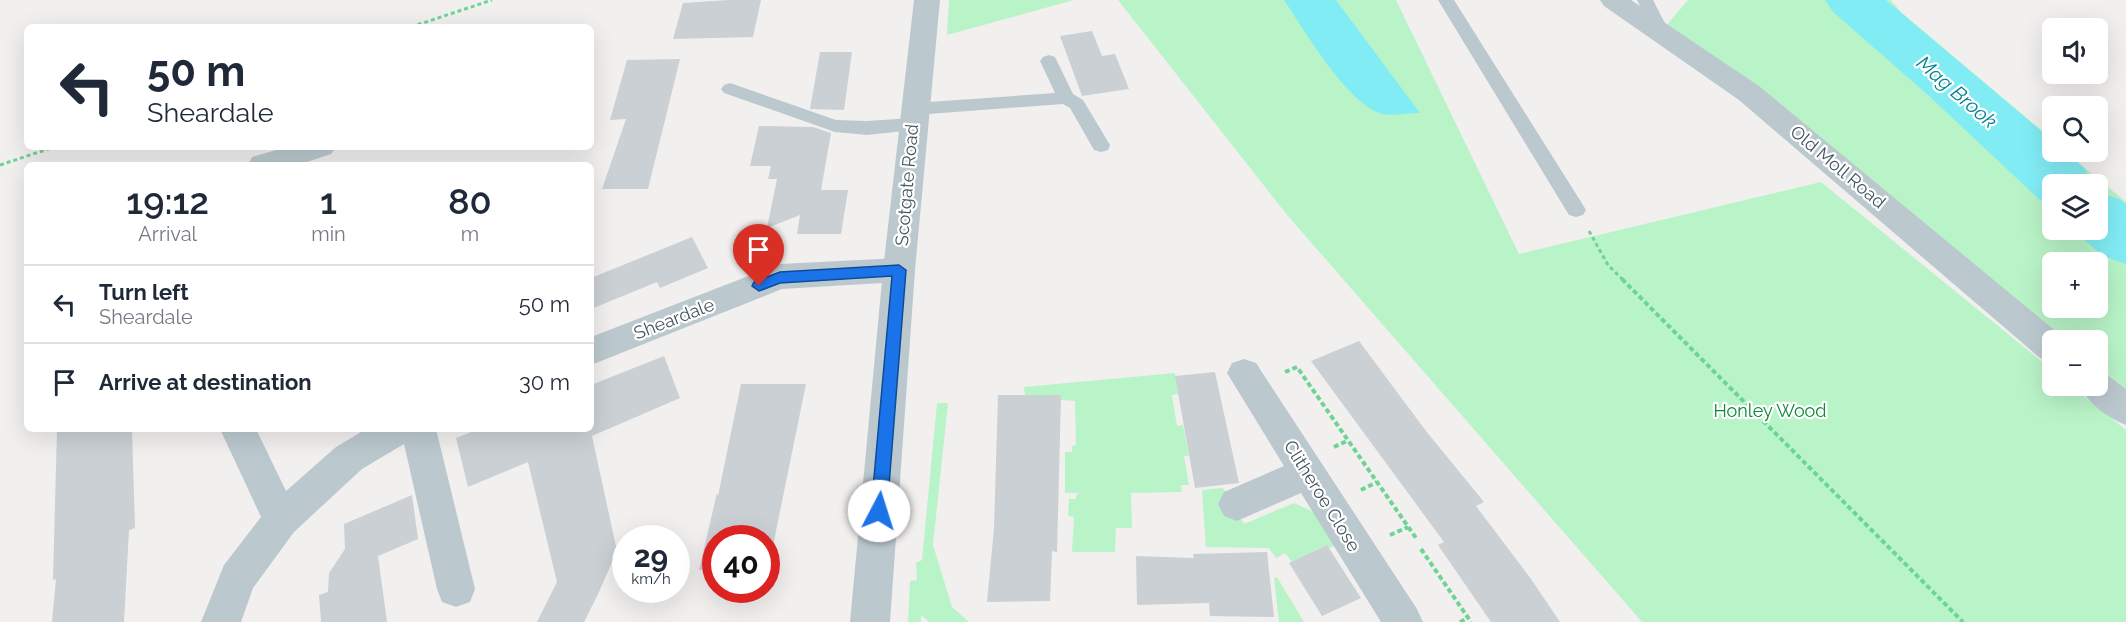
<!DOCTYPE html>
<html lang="en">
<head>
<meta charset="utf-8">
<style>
	body { margin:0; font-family:Raleway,sans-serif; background:#f2f2f3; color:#1f2937; height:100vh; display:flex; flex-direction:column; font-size:22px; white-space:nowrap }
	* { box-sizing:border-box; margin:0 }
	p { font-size:20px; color:#747a83 }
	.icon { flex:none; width:33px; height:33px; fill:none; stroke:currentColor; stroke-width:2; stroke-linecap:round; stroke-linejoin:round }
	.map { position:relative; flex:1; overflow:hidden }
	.drawer { position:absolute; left:24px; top:162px; width:570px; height:270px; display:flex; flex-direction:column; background:#fff; border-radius:9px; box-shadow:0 6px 24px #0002 }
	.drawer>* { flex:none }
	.top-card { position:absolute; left:24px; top:24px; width:570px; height:126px; border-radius:9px; box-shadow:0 6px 24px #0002; background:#fff; color:#1f2937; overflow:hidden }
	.tools { position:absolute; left:2042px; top:18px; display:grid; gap:12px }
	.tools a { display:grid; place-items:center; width:66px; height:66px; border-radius:9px; background:#fff; box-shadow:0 6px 24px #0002; font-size:30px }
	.speed { position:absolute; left:612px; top:525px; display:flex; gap:12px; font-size:30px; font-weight:700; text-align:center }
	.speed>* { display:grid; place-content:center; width:78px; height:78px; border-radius:50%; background:#fff; box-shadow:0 6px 24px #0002; line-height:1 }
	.speed small { font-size:15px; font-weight:400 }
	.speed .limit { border:9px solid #d22; background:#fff; color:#111 }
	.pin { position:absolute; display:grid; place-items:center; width:51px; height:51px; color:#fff; margin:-62px -26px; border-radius:50% 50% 50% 0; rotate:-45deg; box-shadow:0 0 6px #0007 }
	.pin .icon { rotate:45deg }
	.me { position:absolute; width:66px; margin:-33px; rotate:5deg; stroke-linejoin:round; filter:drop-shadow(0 0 4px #0008) }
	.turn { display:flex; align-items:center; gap:21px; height:126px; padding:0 24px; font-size:27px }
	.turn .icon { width:78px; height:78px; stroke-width:2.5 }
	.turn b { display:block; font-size:42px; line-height:51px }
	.eta { display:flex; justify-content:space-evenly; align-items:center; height:102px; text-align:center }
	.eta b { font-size:36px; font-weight:600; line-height:42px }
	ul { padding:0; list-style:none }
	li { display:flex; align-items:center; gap:18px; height:78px; padding:0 24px; border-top:2px solid #e0e1e3 }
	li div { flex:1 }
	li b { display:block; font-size:22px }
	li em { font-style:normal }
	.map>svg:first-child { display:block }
</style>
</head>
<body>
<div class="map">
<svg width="2126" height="622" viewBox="0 0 2126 622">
	<rect width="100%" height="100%" fill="#f2efef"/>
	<path fill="#b9f4c8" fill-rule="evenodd" d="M949 0H1074L947 35Z
		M1118 0H1396L1519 254 1821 182 2052 370V386H2071L2126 430V622H1642L1288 216Z
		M1688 0H1891L1902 13 2052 139V152H2066L2126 202V389L2097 366V340H2066L1734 74 1665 27ZM2052 184H2097V230H2052ZM2052 262H2097V308H2052Z
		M1175 373 1178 394 1172 395 1177 426 1183 425 1189 456H1184L1189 485H1181L1182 492 1131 493 1132 528H1116L1115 552H1072L1074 517 1068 516 1069 499H1076L1077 494 1083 493H1065V452H1072V446L1076 445 1075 401 1061 400V395H1025L1024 387Z
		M937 403H948L933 545 952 607 969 622H929L921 615V622H908L910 581 917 580 916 563 922 560Z
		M1223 488 1244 524 1294 503 1314 512 1335 546 1329 548 1326 545 1292 562 1285 553 1276 558 1269 548 1206 547 1202 490Z
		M1277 577 1304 622H1279L1274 578Z"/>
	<path fill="#82ecf5" d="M1284 0H1336L1420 113C1408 113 1394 116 1383 114 1349 107 1303 28 1284 0Z"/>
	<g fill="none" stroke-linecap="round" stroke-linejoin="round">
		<path fill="#82ecf5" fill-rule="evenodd" d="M1825 0H1886L2052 140V152H2065L2084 168 2093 184H2052V204L2040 200 1929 96 1833 12Z
			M2097 192 2119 199 2126 204V264L2103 256 2073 230H2097Z"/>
	</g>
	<path fill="#cad0d4" d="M729 0H761L753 37 673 39 683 3Z
		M1092 31 1102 56 1115 54 1129 89 1082 96 1060 36Z
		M820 52H852L844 110 810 109Z
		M680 59 648 189H602L626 119 610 120 627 60Z
		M759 126 813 127 831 133 821 190H848L841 234H797L800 215 767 228 777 179H768L771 166H750Z
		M692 237 708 268 660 288 657 282 591 309V278Z
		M1359 341 1426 431 1484 502 1476 506 1531 579 1560 622H1491L1438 545 1444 542 1311 361Z
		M664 356 680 398 592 436 617 551 598 594 584 622H537L557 582 528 462 468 487 456 438 479 429H591V385Z
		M1215 372 1239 483 1195 488 1175 376Z
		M741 384H806L768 570H766V538H716V570H699L717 493 718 496Z
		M998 395H1061L1057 552 1052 551 1050 601 987 602 994 528Z
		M57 429H132L135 528 129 530 124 622H52L56 579 53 580Z
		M412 495 418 539 378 556 387 622H321L319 595 328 592 329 573 345 549 344 524Z
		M1327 545 1361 598 1322 616 1289 563Z
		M1267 552 1274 617 1210 616 1209 603 1137 605 1136 556 1194 558 1193 554Z"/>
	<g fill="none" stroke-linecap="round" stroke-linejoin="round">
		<path stroke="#6dd594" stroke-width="3" stroke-dasharray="4 3" stroke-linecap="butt" d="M411 27 492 0
			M0 165 54 147
			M1589 231 1608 265 1623 280"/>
		<path stroke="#6dd594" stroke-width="4" stroke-dasharray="5 3" stroke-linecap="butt" d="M1622 279 1963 622
			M1285 372 1297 367 1416 538
			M1334 447 1347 441
			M1361 490 1377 482
			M1390 535 1408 527
			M1421 549 1471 622
			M1460 622 1468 618"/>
		<path fill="#bbc9cf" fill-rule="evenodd" d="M1438 0H1454L1583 205 1586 210 1583 215 1576 217 1569 215Z
			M1637 0H1653L1668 29 1665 33H1653Z
			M1049 55 1055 57 1073 94 1083 100 1110 145 1108 150 1101 152 1094 150 1070 108 1063 104 915 115 909 113 906 109 909 105 915 103 1055 93 1040 61 1043 57Z
			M730 83 836 120 867 121 913 118 920 119 922 124 920 129 913 130 867 135 835 132 724 93 721 89 724 85Z"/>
		<path fill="#bbc9cf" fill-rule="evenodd" d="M1600 0H1631L1759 86 2064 338 2065 340H2052V362L2040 358 1739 100 1604 6Z
			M286 147H336L331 154 298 165H248L252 157Z
			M899 258 910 261 915 270 910 279 899 282 782 289 591 365V337L769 268 780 264Z
			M1244 359 1256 363 1417 609 1423 622H1381L1301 493 1237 521 1224 516 1218 504 1224 492 1284 466 1227 373 1232 363Z
			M2097 372 2109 376 2126 389V425C2108 418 2088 404 2080 386H2097Z
			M220 429H256L286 491 336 447 366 429H436L475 589 470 602 456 607 442 602 437 589 404 444 362 469 294 532 253 588 241 622H201L224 565 261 517Z"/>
		<path fill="#bbc9cf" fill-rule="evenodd" d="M914 0H940L915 270 890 622H850L883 270Z"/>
	</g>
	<path fill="#1a73e8" stroke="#114b97" stroke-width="1.5" d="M899 265 906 270 887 511 885 516 879 518 874 516 871 511 892 276 780 283 759 291 752 286 754 282 780 272Z"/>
	<g text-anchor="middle" stroke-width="4.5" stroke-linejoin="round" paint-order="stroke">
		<g font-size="18" fill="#45565e" stroke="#fff">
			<text transform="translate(1838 167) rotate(40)" y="6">Old Moll Road</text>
			<text transform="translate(907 185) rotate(-85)" y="6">Scotgate Road</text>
			<text transform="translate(674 319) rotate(-21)" y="6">Sheardale</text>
			<text transform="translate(1322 496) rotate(58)" y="6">Clitheroe Close</text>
		</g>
		<g font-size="18" fill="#0d883a" stroke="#fff">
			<text x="1770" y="417">Honley Wood</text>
		</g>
		<g font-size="20" font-style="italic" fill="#04838d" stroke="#fff">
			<text transform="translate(1957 92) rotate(41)" y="7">Mag Brook</text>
		</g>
	</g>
</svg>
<div class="tools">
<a><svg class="icon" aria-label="sound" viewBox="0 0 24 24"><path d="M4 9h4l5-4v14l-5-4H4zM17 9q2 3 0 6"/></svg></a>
<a><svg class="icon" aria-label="search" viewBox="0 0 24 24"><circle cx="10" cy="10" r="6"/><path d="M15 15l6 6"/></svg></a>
<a><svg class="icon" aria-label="layers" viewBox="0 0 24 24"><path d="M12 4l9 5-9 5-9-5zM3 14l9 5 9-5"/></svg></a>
<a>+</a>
<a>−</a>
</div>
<div class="speed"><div>29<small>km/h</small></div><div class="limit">40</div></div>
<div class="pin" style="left:759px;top:286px;background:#d93025"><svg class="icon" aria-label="arrive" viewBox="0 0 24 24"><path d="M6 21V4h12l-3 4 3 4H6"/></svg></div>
<svg class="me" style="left:879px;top:511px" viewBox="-20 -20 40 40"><circle r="19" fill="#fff"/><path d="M0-13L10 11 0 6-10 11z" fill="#1a73e8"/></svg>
<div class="top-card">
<div class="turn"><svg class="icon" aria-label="left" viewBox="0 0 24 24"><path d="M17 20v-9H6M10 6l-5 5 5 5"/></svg><div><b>50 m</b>Sheardale</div></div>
</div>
<section class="drawer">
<div class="eta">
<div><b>19:12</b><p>Arrival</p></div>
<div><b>1</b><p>min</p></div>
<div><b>80</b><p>m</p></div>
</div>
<ul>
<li><svg class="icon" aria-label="left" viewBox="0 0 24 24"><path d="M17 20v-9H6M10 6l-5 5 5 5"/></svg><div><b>Turn left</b><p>Sheardale</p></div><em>50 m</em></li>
<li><svg class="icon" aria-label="arrive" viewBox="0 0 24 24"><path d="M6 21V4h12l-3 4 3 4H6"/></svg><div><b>Arrive at destination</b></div><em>30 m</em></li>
</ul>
</section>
</div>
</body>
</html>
